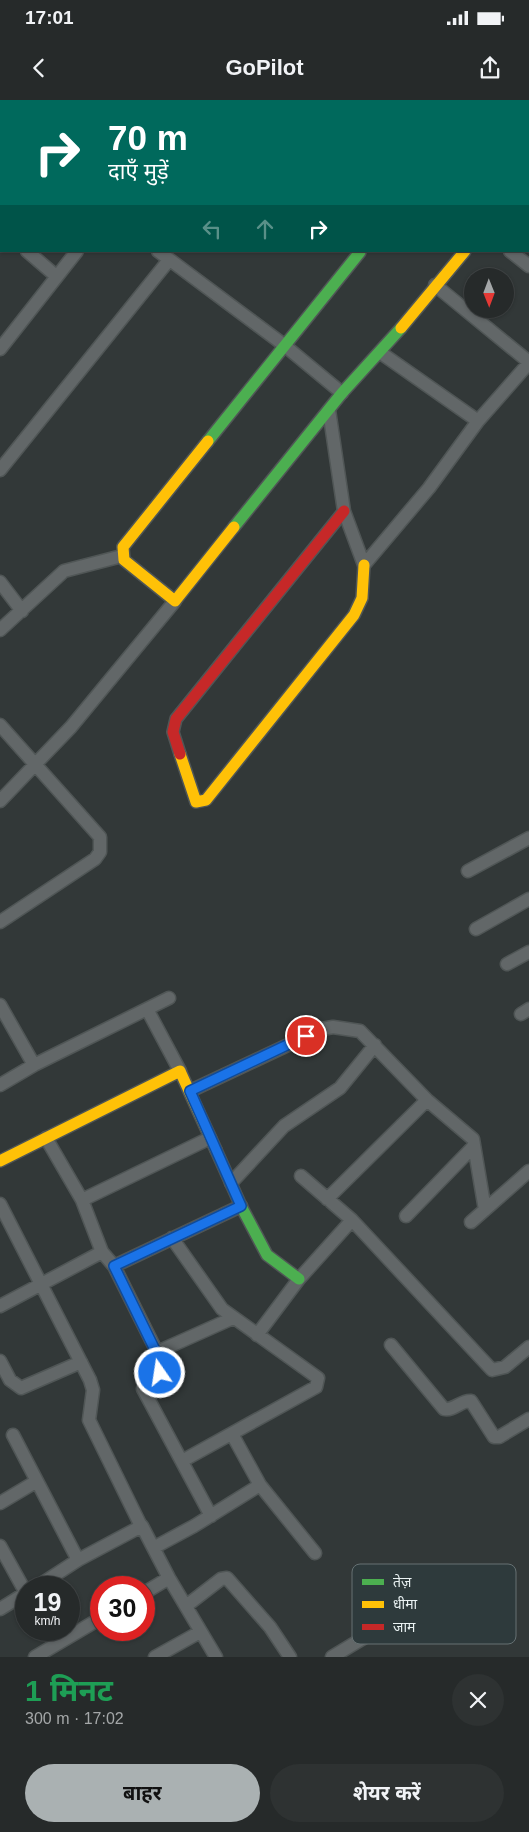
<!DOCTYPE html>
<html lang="hi">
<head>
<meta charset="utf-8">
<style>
	body { margin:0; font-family:Helvetica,"Noto Sans Devanagari",sans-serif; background:#2e3232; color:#f1f3f6; height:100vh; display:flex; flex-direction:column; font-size:19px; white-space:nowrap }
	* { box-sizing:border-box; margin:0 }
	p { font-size:16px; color:#a4a7a8 }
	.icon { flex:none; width:28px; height:28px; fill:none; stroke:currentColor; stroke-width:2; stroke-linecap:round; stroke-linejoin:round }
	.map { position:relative; height:1557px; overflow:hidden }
	.side { display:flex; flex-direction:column; background:#262a2a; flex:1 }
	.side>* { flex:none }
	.hud { position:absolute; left:0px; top:0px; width:530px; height:152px; box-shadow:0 1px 4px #0004,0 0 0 1px #424647; background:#00695c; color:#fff; overflow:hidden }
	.needle { width:32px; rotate:179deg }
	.controls { position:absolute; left:464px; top:168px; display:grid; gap:10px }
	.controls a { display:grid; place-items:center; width:50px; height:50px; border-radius:50%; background:#262a2a; box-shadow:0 1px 4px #0004,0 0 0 1px #424647; font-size:25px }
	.speed { position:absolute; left:15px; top:1476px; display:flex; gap:10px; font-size:25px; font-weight:700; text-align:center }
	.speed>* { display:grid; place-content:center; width:65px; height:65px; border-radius:50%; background:#262a2a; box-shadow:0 1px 4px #0004,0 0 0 1px #424647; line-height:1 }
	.speed small { font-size:12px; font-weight:400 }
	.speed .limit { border:8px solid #d22; background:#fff; color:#111 }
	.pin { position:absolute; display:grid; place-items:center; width:42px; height:42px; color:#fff; margin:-21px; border:2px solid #fff; border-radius:50%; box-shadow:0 1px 5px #0007 }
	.me { position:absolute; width:55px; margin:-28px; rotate:347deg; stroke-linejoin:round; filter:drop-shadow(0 0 4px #0008) }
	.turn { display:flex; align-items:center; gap:18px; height:105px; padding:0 25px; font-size:22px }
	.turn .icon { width:65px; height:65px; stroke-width:2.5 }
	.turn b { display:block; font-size:35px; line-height:42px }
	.lanes { display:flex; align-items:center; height:48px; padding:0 25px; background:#0003; justify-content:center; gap:25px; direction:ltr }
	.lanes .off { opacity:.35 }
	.round { display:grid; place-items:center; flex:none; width:52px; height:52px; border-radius:26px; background:#2e3232 }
	.summary { display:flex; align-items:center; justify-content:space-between; height:85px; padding:0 25px }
	h1 { font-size:30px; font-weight:700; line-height:38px; color:#1e9e55 }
	.cta { display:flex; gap:10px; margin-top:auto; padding:10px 25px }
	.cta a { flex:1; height:58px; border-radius:30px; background:#aab1b2; color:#111; font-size:20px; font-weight:700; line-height:58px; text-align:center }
	.cta a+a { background:#2e3232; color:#f1f3f6 }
	.status { display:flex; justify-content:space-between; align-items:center; height:35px; padding:0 25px; background:#262a2a; direction:ltr }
	.status svg { height:14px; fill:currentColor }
	header { display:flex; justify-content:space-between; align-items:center; height:65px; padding:0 25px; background:#262a2a; font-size:22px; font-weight:700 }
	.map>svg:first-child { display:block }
</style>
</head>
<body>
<div class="status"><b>17:01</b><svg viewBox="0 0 49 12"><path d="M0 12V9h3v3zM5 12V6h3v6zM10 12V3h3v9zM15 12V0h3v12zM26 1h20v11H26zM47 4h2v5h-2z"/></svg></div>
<header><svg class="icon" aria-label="back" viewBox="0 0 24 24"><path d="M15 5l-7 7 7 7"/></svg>GoPilot<svg class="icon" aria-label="share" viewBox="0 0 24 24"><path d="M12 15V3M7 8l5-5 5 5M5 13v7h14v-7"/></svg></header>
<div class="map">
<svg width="529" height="1557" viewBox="0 0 529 1557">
	<rect width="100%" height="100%" fill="#323838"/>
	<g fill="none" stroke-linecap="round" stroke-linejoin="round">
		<defs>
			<path id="street" d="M380 0 381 1
				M477 0 479 1
				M104 1 105 0
				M199 1 200 0
				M361 1 362 0
				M0 55 1 53
				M0 131H1
				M27 151 56 176
				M158 151 284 245 342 293
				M510 151 529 166
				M435 185 529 262
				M0 249 77 151
				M381 253 478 321
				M329 310 344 411 364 465 429 388 478 321 529 263
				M0 370 169 160
				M0 482 22 511
				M0 530 64 471 122 456
				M0 625 100 737V752L95 759 0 822
				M0 701 71 627 175 501
				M468 771 529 738
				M476 829 529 799
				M507 864 529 852
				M0 905 34 965
				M147 909 180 971
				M521 914 529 909
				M0 985 34 965 169 898
				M190 991 322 929 333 927 360 931 427 1000 473 1039 485 1110
				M46 1038 82 1100 102 1152 114 1166 241 1106
				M301 1076 352 1120 492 1270 505 1267 529 1247
				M231 1083 284 1026 340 988 375 945
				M327 1099 427 1000
				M82 1100 210 1038
				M0 1104 90 1280 93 1290 89 1320 141 1426
				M406 1116 474 1046
				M471 1122 529 1071
				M172 1138 222 1209 318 1278 316 1287 182 1361
				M114 1166 157 1252 160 1273 144 1284 143 1289 211 1416
				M0 1206 102 1152
				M257 1235 299 1179 352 1120
				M391 1245 444 1309C454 1311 461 1300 471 1301L494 1337H499L529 1319
				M157 1252 233 1218
				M0 1261 10 1280 21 1288 81 1262
				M232 1334 260 1385 315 1453
				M13 1335 78 1460
				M0 1403 37 1381
				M0 1446 26 1493 0 1509
				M155 1447 194 1426 260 1385
				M35 1488 78 1460 142 1426 169 1478 216 1557
				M144 1493 169 1478
				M186 1506 221 1479 227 1478 270 1527 290 1557
				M35 1557 101 1518
				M155 1557 200 1532
				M332 1557 380 1528"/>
			<path id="fast" d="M208 341 360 152
				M234 427 342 293 401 228
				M216 1050 241 1106 267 1155 299 1179"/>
			<path id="slow" d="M401 228 465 151
				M208 341 123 447 124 460 175 501 234 427
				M180 654 196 702 206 700 354 515 362 498 364 465
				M0 1061 180 971 216 1050"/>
			<path id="jam" d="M180 654 173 632 176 619 344 411"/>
		</defs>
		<use href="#street" stroke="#505656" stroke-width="15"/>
		<use href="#fast" stroke="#505656" stroke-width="14"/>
		<use href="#slow" stroke="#505656" stroke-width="14"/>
		<use href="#jam" stroke="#505656" stroke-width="14"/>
		<use href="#street" stroke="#626768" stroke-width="12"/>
		<use href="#fast" stroke="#4caf50" stroke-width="11"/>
		<use href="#slow" stroke="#ffc107" stroke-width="11"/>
		<use href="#jam" stroke="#c62828" stroke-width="11"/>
	</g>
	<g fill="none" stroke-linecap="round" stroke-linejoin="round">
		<defs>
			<path id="route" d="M160 1273 156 1252 114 1166 241 1106 190 991 306 936"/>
		</defs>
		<use href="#route" stroke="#114b97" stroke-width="12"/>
		<use href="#route" stroke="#1a73e8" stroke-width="9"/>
	</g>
	<rect x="352" y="1464" width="164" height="80" rx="8" fill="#2e3a3c" stroke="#667173" stroke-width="1"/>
	<rect x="362" y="1479" width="22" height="6" fill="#4caf50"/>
	<rect x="362" y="1501" width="22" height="7" fill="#ffc107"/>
	<rect x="362" y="1524" width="22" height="6" fill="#c62828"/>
	<g font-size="14" fill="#eaf2f3">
		<text x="393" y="1487">तेज़</text>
		<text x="393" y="1509">धीमा</text>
		<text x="393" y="1532">जाम</text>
	</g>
</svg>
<div class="controls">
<a><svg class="needle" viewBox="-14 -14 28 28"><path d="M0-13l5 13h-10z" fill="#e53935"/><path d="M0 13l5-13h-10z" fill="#a4a7a8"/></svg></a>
</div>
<div class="speed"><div>19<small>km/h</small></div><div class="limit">30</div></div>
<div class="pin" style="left:306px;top:936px;background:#d93025"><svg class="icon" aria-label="arrive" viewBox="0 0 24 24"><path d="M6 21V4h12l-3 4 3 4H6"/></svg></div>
<svg class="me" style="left:160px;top:1273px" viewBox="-20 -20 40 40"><circle r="17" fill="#1a73e8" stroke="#fff" stroke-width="3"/><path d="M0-11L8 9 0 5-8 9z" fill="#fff"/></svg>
<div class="hud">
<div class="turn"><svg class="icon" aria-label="right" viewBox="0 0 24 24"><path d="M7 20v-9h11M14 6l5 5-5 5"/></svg><div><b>70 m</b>दाएँ मुड़ें</div></div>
<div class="lanes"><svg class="icon off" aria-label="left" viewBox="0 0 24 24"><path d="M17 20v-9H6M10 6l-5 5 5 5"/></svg><svg class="icon off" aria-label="ahead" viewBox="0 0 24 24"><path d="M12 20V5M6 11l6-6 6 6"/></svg><svg class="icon" aria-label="right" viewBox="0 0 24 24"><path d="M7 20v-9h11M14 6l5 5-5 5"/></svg></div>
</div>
</div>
<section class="side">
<div class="summary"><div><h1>1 मिनट</h1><p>300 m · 17:02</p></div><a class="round"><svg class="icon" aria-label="close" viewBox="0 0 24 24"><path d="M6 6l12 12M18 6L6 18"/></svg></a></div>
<div class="cta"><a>बाहर</a><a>शेयर करें</a></div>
</section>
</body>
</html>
